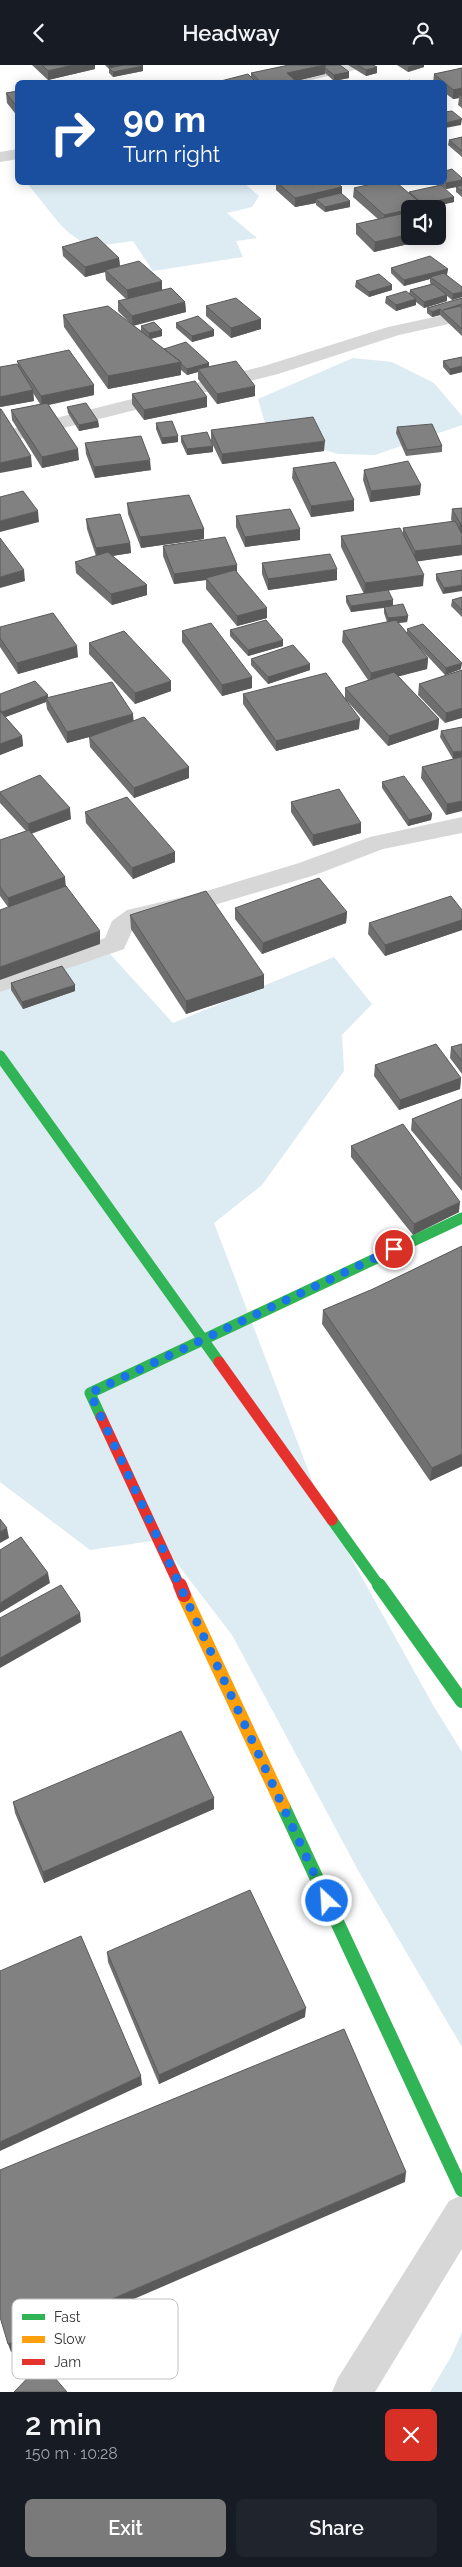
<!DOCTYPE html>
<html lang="en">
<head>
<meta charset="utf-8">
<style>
	body { margin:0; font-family:Raleway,sans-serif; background:#20242c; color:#f1f3f6; height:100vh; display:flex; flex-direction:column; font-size:19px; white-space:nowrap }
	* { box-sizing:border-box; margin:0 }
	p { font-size:16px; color:#9ea1a6 }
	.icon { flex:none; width:28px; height:28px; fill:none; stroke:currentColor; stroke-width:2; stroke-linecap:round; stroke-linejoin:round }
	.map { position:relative; height:2327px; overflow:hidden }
	.sheet { display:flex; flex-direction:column; background:#171b24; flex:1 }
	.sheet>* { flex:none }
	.hud { position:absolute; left:15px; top:15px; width:432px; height:105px; border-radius:8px; box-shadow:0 2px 12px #0003; background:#1a4fa0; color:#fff; overflow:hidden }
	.buttons { position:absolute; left:401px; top:135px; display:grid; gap:10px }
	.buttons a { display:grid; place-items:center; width:45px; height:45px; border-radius:8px; background:#171b24; box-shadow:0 2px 12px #0003; font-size:25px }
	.pin { position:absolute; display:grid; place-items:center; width:42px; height:42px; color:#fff; margin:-21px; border:2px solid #fff; border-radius:50%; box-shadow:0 1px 5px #0007 }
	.me { position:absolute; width:55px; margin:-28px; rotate:335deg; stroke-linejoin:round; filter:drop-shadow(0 0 4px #0008) }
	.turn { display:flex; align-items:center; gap:18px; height:105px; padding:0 25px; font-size:22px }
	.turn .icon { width:65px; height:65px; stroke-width:2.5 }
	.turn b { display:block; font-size:35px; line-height:42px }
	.round { display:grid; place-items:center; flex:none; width:52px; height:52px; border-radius:8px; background:#20242c }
	.summary { display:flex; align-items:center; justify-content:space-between; height:85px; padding:0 25px }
	h1 { font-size:30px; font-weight:600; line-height:38px }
	.primary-button { display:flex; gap:10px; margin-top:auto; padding:10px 25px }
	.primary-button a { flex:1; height:58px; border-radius:8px; background:#7a7a7a; color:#fff; font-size:20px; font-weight:600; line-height:58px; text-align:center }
	.primary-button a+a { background:#20242c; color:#f1f3f6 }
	header { display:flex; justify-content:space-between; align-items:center; height:65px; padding:0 25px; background:#171b24; font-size:22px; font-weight:600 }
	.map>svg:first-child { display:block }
</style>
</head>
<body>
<header><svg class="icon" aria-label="back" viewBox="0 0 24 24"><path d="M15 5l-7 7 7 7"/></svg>Headway<svg class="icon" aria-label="person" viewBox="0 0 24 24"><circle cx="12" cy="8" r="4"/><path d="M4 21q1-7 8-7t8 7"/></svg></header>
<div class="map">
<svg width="462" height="2327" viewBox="0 0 462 2327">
	<rect width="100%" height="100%" fill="#fff"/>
	<path fill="#ddebf3" d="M27 118H244L259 131 252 142 227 148 257 173 236 176 243 192 153 206 133 176 90 182 69 168 59 158Z
		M353 293 392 297 434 318 462 351V360L375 390 338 389 268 368 258 334Z
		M110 889 173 958 334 892 372 939 342 970 344 1006 262 1120 214 1158 321 1439 433 1640 462 1687V1982L359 1807 232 1570 159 1475 90 1485 0 1417V924Z
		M462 2267V2327H430L452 2290Z"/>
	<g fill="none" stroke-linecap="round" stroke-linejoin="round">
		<path fill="#d7d7d7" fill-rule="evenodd" d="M337 0H366L363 3 298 18H268L270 15Z
			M18 84V94L0 97V87Z
			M462 246V256L399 270 278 309 0 379V367L264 301 388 262Z
			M462 752V768L383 784 315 810 211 841 144 857 132 866 124 884 0 927V909L105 873 112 856 127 845 200 828 299 798 370 772Z
			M462 2130V2184L375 2327H332L338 2313 449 2136Z"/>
		<path stroke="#30b455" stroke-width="11" d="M0 991 219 1297
			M101 1352 90 1328 462 1153
			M332 1455 380 1522"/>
		<path stroke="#30b455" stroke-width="14" d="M379 1520 462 1636
			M283 1741 462 2125"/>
		<path stroke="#ff9f0a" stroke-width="14" d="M184 1530 283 1741"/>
		<path stroke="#e5322d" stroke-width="11" d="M219 1297 332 1455
			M101 1352 180 1522"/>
		<path stroke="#e5322d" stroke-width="14" d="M180 1520 184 1530"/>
	</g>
	<path fill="#6f6f6f" d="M32 0H95V4L48 15Z
		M105 0H142L143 6 113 12 109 8V4Z
		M340 0 349 7V13L334 16 325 8V9L296 16 298 18H213L251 12V8Z
		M348 0H373L377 2V8L366 11Z
		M397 0H424V2L408 7Z
		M462 3V43L458 40 459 33 453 34 445 28V18H433L434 9Z
		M18 26V52L7 38 6 28Z
		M462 72V92L448 80 449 75Z
		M462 113V132L456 127V122L446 124 438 118H445Z
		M276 118H340H338L342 129 350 136V142L325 147 316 140V138L295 142 276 125Z
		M354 123 454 132V137L410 144 430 174 374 187 356 169V159L378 154 353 132Z
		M62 182 119 193 120 201 185 237 186 247 133 260 141 266V261L162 271 151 274 164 284 209 298V301L255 331 217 339 198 314V307L187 310 181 305V310L108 324 64 262 63 250 130 258 118 246V236L126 234 106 215 105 207 85 212 63 191Z
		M391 203 448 204 446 210 462 222V232L452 235 447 231V236L424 243 416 237V240L396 246 385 238 386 232 409 229 410 225 431 219 430 218V214L404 221 391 208Z
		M356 216 392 225 369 232 355 222Z
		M462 233V271L440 250 432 252 427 248V243Z
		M206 241 261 254V264L231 273 206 251Z
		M176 258 214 271 192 277 176 263Z
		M462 292V307L450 310 443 302V296Z
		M17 296 94 330 49 340 79 395 42 403 12 355 11 345 40 339 33 328 34 336 0 342V302L18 300Z
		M132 329 207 332V342L144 355 132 339Z
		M67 342 98 356 99 362 79 366 68 348Z
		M156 358 178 377 162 379 156 364Z
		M397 362 442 381V387L406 391 396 368Z
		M211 365 324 386 222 399 211 376Z
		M181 371 213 387 187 390 181 377Z
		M85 378 151 405 95 413 86 389Z
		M293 403 354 446 311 452 292 413Z
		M364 405 420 430 370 437 363 415Z
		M127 438 204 464V474L141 483 128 449Z
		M462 443V490L417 496 423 521 388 525 393 541 408 551 407 557 398 558 407 568V564L461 604 445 610 419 582 428 593 427 604 398 611 439 654 438 664 388 681 347 636 359 664 276 686 243 639V629L345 633V623L368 615 342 577 343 566 387 557 384 548V543L351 547 346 537V531L364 529 341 482V471L403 469V463L452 457 451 454 452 444Z
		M236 451 300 475 245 482 236 462Z
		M86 454 130 478 131 488 113 491 147 520V530L112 540 76 508 75 497 96 491 87 464Z
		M163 481 237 500V507L267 553 237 561 206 524V515L174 519 163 491Z
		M262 498 337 515 268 525 262 509Z
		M462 505 443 529 436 515V509Z
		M462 532V552L451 541 452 535Z
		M0 562 78 592 18 609 0 582Z
		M230 565 283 581 248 591 230 571Z
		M182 566 252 612V623L222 631 182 577Z
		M89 578 171 626 135 639 89 589Z
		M251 594 310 605 268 619 251 600Z
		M462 605 445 658 418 630 419 619Z
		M0 629 48 633 133 656 189 713 134 733 90 682 89 672 67 678 47 644 46 637 5 652 22 671 23 681 0 690Z
		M462 662 453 694 440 672 441 666Z
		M461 692 446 750 421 713 422 702Z
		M382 717 432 749 431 755 408 761 382 723Z
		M0 727 71 754 31 769 66 821 100 879 8 842 0 831V775L26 766 0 738Z
		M291 737 361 768 313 781 291 747Z
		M85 747 175 787V797L133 814 86 758Z
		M235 843 347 847 346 858 262 889 235 854Z
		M462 845V865L385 891 368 869 369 858Z
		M130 850 264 910V923L186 949 131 864Z
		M11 918 75 926 23 944 11 925Z
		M462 979V1009L450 993 451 982Z
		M375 1000 461 1013 460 1024 399 1045 374 1011Z
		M462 1034V1126L411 1065 412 1054Z
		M351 1081 459 1147 413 1170 351 1092Z
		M462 1181V1401L430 1416 322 1259 323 1245 373 1224Z
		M13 1737 214 1744 44 1818 15 1748Z
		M107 1887 305 1952 159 2019 108 1897Z"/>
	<path fill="#5a5a5a" d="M73 0H95V4L48 15V6Z
		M109 0H131L109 3Z
		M325 0V9L287 18V8Z
		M414 0H424V2L408 7V2Z
		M143 1V6L113 12V7Z
		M377 2V8L366 11V5Z
		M349 7V13L334 16V10Z
		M462 23V32L459 30V33L453 34V25Z
		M462 54 461 60 445 63V58Z
		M462 115V121L446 124V118Z
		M342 122V132L316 134V138L295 142V133Z
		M454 132V137L425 144H410V153L383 159 384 150 423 141V139Z
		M350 136V142L325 147V142Z
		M410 169V171H430V174L374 187 375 177Z
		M119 193 120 203 105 205V207L85 212V202Z
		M448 204 447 210 432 214 430 212V214L404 221V215Z
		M162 216V226L128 235 127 225Z
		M392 220V225L369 232V227Z
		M462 227V232L452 235 453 229Z
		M447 230V236L424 243V237Z
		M416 234V240L396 246V240Z
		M185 237 186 247 133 261 132 251Z
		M440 244V250L432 252V247Z
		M261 254V264L231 273V263Z
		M162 265V271L149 274V268Z
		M214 265V271L192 277V271Z
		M181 297V310L108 324V311Z
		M209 298V303L198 304V307L187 310V304Z
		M462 301V307L450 310V304Z
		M94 320V330L42 341 41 331Z
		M255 321V331L217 339V329Z
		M33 325 34 336 0 342V332Z
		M207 332V342L144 355V345Z
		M98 356 99 362 79 366V360Z
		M178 371V377L162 379V373Z
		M325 376 324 386 222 399V389Z
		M213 381V387L187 390V384Z
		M78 384 79 395 42 403V392Z
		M31 391 32 402 0 408V398Z
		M150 395 151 405 95 413 94 402Z
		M421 420 420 430 370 437 371 426Z
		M354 435V446L311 452V441Z
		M38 446 39 457 0 467V456Z
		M460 458H462V468L459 469Z
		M204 464V474L141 483 140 472Z
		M300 464V475L245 482V472Z
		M130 478 131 488 97 493 96 483Z
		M462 480V490L414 497 415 486Z
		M237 500V510L206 513V515L174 519V509Z
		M337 504V515L268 525V514Z
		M24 505 25 516 0 523V512Z
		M424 510 423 521 364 529 365 518Z
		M147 520V530L112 540 111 529Z
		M462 520V526L443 529 444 523Z
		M393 535V541L351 547V541Z
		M267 543V553L237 561V551Z
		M408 551 407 557 388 559V553Z
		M283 575V581L248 591V585Z
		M77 581 78 592 18 609 17 598Z
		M428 593 427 604 370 619 371 608Z
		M462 598 461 604 445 610 446 603Z
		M310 599V605L268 619V612Z
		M252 612V623L222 631V620Z
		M171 616V626L135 639V628Z
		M48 630V636L46 633V637L3 653 2 647Z
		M462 643V653L445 658 446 648Z
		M133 649 134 660 67 678V667Z
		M360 654 359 664 276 686V676Z
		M439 654 438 664 388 681 389 671Z
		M22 671 23 681 0 690V679Z
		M462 686V692L453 694V687Z
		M189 702V713L134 733V723Z
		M462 736V746L446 750 447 739Z
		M70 743 71 754 29 769 28 759Z
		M432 749 431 755 408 761 409 755Z
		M361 758V768L313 781V770Z
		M175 787V797L133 814 132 803Z
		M65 812 66 823 9 844 8 833Z
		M347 847 346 858 262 889 263 878Z
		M462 855V865L385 891V880Z
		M100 866V879L0 915V902Z
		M264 910V923L186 949V936Z
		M75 920V926L23 944 22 937Z
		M461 1013 460 1024 399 1045 400 1035Z
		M460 1137 459 1147 413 1170 414 1159Z
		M462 1389V1401L430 1416 432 1403Z
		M7 1463 9 1473 0 1478V1467Z
		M48 1508 50 1518 0 1548V1538Z
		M80 1548 81 1557 0 1603V1593Z
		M214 1733V1744L44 1818 43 1807Z
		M306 1943 305 1952 159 2019V2010Z
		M141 2011 142 2020 0 2086V2077Z
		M406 2107 405 2117 11 2287 8 2279Z"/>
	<path fill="#818181" stroke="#5a5a5a" d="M42 0H73L48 6Z
		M124 0H142L143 1 113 7 109 3Z
		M289 0H325L287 8 298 18H262L251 8Z
		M325 0H340L349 7 334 10 325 3Z
		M357 0H373L377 2 366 5Z
		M462 3V23L453 25 434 9Z
		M248 9 257 18H213Z
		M410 15 413 18H398Z
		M18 26V43L6 28Z
		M452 46 462 54 445 58V47Z
		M462 72V86L449 75Z
		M452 104 462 113V115L446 118 445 117V106Z
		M278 118H337L342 122 295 133Z
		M376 118H397L424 141 384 150 354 123Z
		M441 120 454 132 423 139 409 127Z
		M462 120V126L456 122Z
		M341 128 350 136 325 142 316 134Z
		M410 147V169L375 177 356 159Z
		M97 172 119 193 85 202 62 182Z
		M430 191 448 204 404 215 391 203Z
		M139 196 162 216 127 225 105 205Z
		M444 208 462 222V227L453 229 430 212Z
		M379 209 392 220 369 227 356 216Z
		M433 219 447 230 424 237 410 225Z
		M171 223 185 237 132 251 118 236Z
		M406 226 416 234 396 240 386 232Z
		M236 233 261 254 231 263 206 241Z
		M462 233V239L443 245 460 241 462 243V264L440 244 432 247 427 243Z
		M108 241 181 297 108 311 63 250Z
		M198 251 214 265 192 271 176 258Z
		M154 257 162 265 149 268 141 261Z
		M186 277 209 298 187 304 181 299V297L164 284Z
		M69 285 94 320 41 331 17 296Z
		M462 292V301L450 304 443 296Z
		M236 296 255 321 217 329 198 304Z
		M17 299 33 325 0 332V302Z
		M195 316 207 332 144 345 132 329Z
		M47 338 78 384 42 392 11 345Z
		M86 338 98 356 79 360 67 342Z
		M0 344H1L31 391 0 398Z
		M313 352 325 376 222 389 211 365Z
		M172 356 178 371 162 373 156 358Z
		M432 359 442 381 407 385 397 362Z
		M207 367 213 381 187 384 181 371Z
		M141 371 150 395 94 402 85 378Z
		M408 396 421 420 371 426 364 405Z
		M335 397 354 435 311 441 293 403Z
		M23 426 38 446 0 456V432Z
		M189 430 204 464 140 472 127 438Z
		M462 443V458H460L452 444Z
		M290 444 300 464 245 472 236 451Z
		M120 449 130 478 96 483 86 454Z
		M455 456 462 469V480L415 486 403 463Z
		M400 463 424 510 365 518 341 471Z
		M225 472 237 500 174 509 163 481Z
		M0 473 24 505 0 512Z
		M108 487 147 520 111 529 75 497Z
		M330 489 337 504 268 514 262 498Z
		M235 505 267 543 237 551 206 513Z
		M462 505V520L444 523 436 509Z
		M388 525 393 535 351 541 346 531Z
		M462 532V545L452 535Z
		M403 539 408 551 388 553 384 542Z
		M53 548 77 581 17 598 0 573V562Z
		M266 555 283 575 248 585 230 565Z
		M396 555 428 593 371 608 343 566Z
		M211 558 252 612 222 620 182 566Z
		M423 559 462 598 446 603 407 564Z
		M124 566 171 616 135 628 89 578Z
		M293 580 310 599 268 612 251 594Z
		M462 605V643L446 648 419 619Z
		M394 607 439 654 389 671 345 623Z
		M326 608 360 654 276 676 243 629Z
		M35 616 48 630 2 647 0 644V629Z
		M112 617 133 649 67 667 46 633Z
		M0 646 22 671 0 679Z
		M144 652 189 702 134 723 89 672Z
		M462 662V686L453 687 441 666Z
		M461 692 462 694V736L447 739 422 702Z
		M40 710 70 743 28 759 0 728V727Z
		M404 711 432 749 409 755 382 717Z
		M339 724 361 758 313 770 291 737Z
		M127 732 175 787 132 803 85 747Z
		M29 765 65 812 8 833 0 822V775Z
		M319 813 347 847 263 878 235 843Z
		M66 821 100 866 0 902V845Z
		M206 826 264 910 186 936 130 850Z
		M451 831 462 845V855L385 880 369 858Z
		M62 901 75 920 22 937 11 918Z
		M436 979 461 1013 400 1035 375 1000Z
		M462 979V996L451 982Z
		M462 1034V1114L412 1054Z
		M403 1059 460 1137 414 1159 351 1081Z
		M462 1181V1389L432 1403 323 1245 373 1224Z
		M0 1454 7 1463 0 1467Z
		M21 1472 48 1508 0 1538V1485Z
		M61 1520 80 1548 0 1593V1553Z
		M181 1666 214 1733 43 1807 13 1737Z
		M250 1825 306 1943 159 2010 107 1887Z
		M81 1871 141 2011 0 2077V1906Z
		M344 1964 406 2107 8 2279 0 2252V2105Z
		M42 2298 67 2327H14Z"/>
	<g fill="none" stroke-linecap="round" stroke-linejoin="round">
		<path stroke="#1a73e8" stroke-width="9" stroke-dasharray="0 16.2" d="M327 1836 90 1328 394 1184"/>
	</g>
	<rect x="12" y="2234" width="166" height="80" rx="8" fill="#fff" stroke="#c2c2c2" stroke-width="1"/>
	<rect x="22" y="2249" width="23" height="6" fill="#30b455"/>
	<rect x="22" y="2271" width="23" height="7" fill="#ff9f0a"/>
	<rect x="22" y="2294" width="23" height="6" fill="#e5322d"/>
	<g font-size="14" fill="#333">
		<text x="54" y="2257">Fast</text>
		<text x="54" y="2279">Slow</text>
		<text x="54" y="2302">Jam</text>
	</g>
</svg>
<div class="buttons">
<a><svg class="icon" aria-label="sound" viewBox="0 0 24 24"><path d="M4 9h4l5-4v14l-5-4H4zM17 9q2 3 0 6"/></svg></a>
</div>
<div class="pin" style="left:394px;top:1184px;background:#d93025"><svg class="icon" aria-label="arrive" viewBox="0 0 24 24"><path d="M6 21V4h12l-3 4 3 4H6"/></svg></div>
<svg class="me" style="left:327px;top:1836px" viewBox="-20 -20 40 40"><circle r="17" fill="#1a73e8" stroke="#fff" stroke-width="3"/><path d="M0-11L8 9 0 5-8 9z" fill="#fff"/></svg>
<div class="hud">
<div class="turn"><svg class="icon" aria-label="right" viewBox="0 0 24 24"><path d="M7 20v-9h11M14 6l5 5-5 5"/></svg><div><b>90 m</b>Turn right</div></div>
</div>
</div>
<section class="sheet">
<div class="summary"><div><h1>2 min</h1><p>150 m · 10:28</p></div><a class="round" style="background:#d93025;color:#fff"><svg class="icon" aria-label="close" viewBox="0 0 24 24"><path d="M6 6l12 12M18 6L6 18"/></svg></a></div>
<div class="primary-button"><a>Exit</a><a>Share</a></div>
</section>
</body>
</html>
